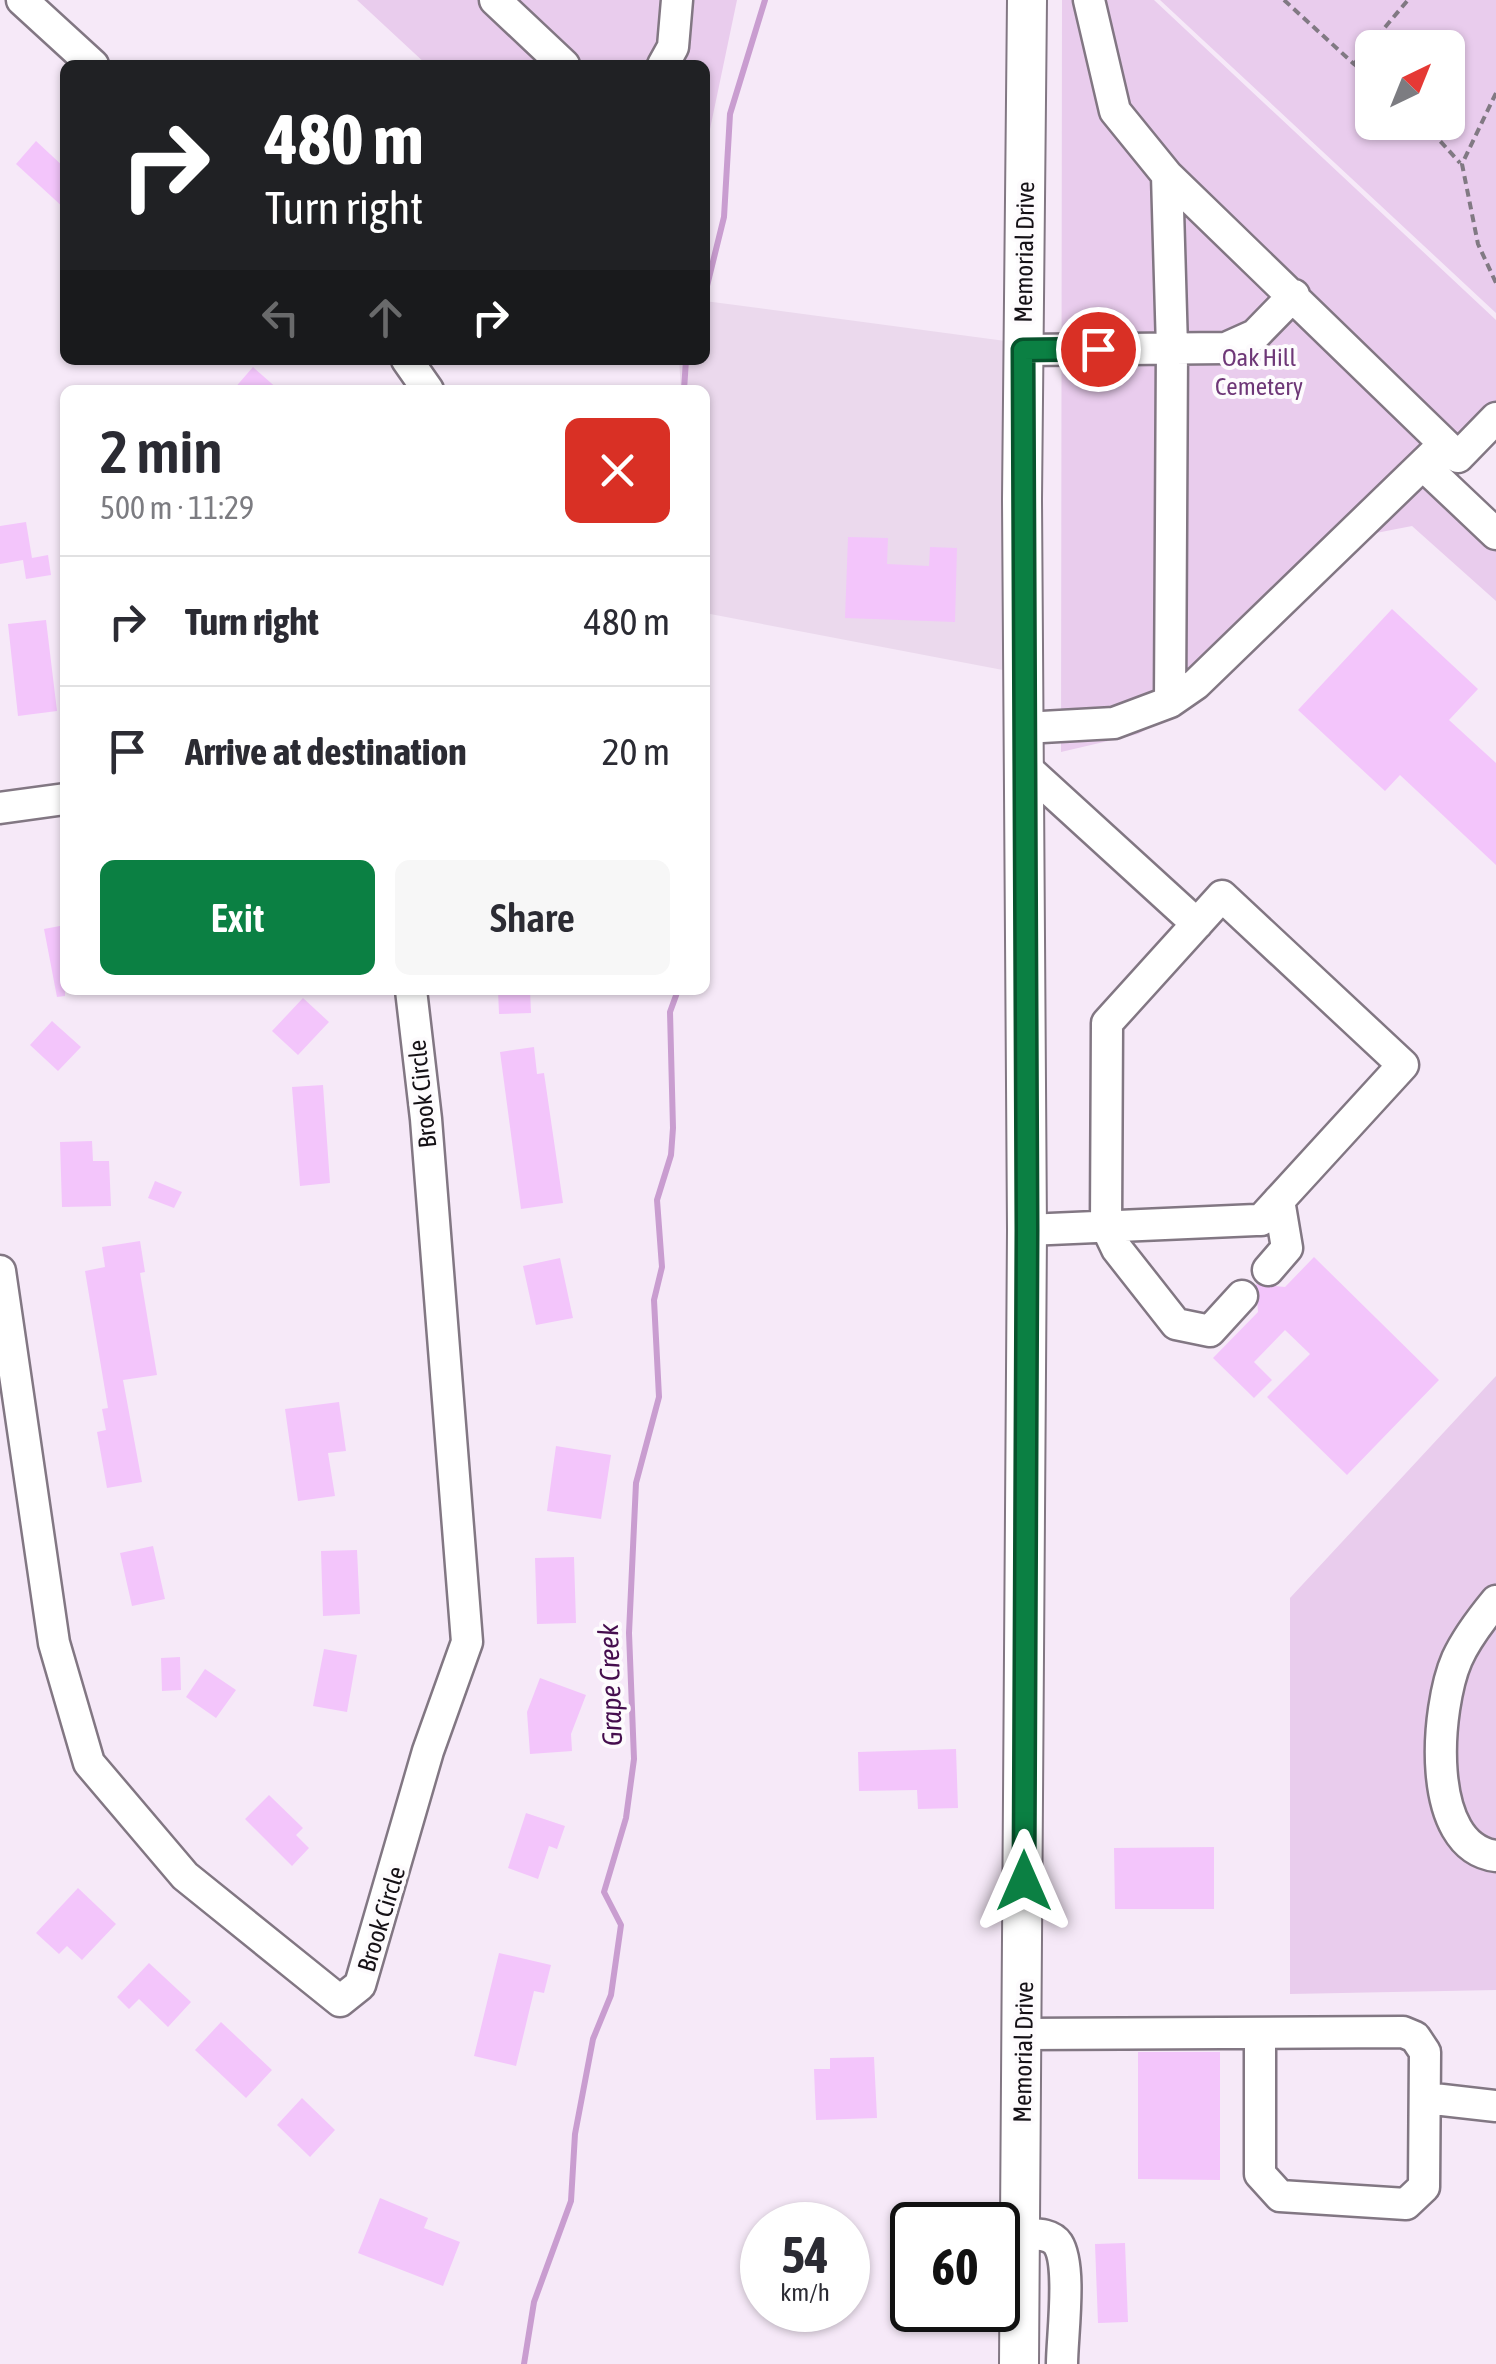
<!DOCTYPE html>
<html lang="en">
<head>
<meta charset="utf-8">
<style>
	body { margin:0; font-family:"Asap Condensed",sans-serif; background:#f7f7f7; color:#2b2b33; height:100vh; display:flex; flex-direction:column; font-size:38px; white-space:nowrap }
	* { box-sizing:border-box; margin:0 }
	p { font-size:32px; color:#7c7c81 }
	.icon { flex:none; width:55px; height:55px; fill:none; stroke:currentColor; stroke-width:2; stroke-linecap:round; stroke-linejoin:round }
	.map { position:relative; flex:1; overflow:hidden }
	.details { position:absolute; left:60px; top:385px; width:650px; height:610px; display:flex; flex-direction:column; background:#fff; border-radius:15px; box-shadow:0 2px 8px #0004 }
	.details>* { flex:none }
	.hud { position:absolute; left:60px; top:60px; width:650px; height:305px; border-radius:15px; box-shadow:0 2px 8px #0004; background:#202124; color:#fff; overflow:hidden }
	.needle { width:65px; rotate:43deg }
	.controls { position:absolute; left:1355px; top:30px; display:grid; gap:20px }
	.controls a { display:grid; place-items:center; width:110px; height:110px; border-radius:15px; background:#fff; box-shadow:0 2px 8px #0004; font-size:50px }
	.speed { position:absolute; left:740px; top:2202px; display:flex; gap:20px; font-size:50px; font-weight:700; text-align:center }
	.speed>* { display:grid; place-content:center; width:130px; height:130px; border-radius:50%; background:#fff; box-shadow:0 2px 8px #0004; line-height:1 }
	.speed small { font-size:25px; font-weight:400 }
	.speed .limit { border:5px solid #111; border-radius:15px; background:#fff; color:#111 }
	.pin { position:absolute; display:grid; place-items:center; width:85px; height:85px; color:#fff; margin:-42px; border:5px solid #fff; border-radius:50%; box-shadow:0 2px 10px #0007 }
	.me { position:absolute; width:110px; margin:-55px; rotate:0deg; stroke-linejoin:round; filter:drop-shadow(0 0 8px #0008) }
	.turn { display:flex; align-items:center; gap:35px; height:210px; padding:0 40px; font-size:45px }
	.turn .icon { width:130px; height:130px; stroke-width:2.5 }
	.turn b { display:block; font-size:70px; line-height:85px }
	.lanes { display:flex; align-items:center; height:95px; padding:0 40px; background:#0003; justify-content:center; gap:50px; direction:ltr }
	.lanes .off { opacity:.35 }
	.round { display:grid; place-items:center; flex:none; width:105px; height:105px; border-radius:15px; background:#f7f7f7 }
	.summary { display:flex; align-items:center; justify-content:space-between; height:170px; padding:0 40px }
	h1 { font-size:60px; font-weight:600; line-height:75px }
	.action { display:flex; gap:20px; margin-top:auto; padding:20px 40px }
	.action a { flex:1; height:115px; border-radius:15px; background:#0b8043; color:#fff; font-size:40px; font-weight:600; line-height:115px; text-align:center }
	.action a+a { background:#f7f7f7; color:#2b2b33 }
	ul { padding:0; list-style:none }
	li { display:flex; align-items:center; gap:30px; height:130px; padding:0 40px; border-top:2px solid #e1e1e2 }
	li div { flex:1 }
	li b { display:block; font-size:38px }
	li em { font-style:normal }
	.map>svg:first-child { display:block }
</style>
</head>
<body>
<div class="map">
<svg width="1496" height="2364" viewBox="0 0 1496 2364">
	<rect width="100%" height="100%" fill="#f6e9f8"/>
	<path fill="#ebd9ed" d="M705 301 1013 342 1008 671 705 613V390H681L679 360H705Z"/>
	<path fill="#e9cced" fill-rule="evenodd" d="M357 0H737L705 153V65H427Z
		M1062 0H1154L1496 320V405L1442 462 1496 514V601L1412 526 1376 533 1206 696 1138 734 1061 752Z
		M1160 0H1496V313ZM1372 48H1448V122H1372Z
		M1496 1376V1990L1290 1994V1598Z"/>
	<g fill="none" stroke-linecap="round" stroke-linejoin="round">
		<path stroke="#c99dd0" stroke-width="6" d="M705 294 724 217 730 114 765 0
			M684 390 686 360
			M524 2364 534 2302 571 2201 575 2134 593 2039 611 1995 621 1925 604 1892 626 1818 634 1759 629 1633 636 1483 659 1397 654 1300 662 1267 657 1200 671 1155 673 1128 670 1012 678 990"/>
	</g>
	<path fill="#f3c5fb" d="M36 141 65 168V209L16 164Z
		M253 367 279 390H233Z
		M26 522 32 558 48 555 51 575 26 579 23 560 0 564V526Z
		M848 537 888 538 887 564 929 566 930 547 957 548 955 622 845 618Z
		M1392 609 1478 689 1449 720 1496 763V865L1400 775 1385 791 1298 710Z
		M46 620 57 711 18 716 8 624Z
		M65 925V996L57 997 44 929Z
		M498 990H530L531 1013 499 1014Z
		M303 998 329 1022 298 1055 272 1031Z
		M52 1021 81 1047 58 1071 30 1045Z
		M534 1047 537 1074 544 1073 563 1203 521 1209 500 1052Z
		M323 1085 330 1183 300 1186 292 1087Z
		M92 1141 93 1161H109L111 1206 62 1207 60 1142Z
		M155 1181 182 1192 174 1208 148 1198Z
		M140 1241 145 1272 140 1273 157 1375 123 1380 142 1482 107 1488 97 1432 106 1430 102 1409 108 1408 85 1271 105 1267 102 1247Z
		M1314 1257 1439 1380 1347 1475 1267 1397 1310 1354 1285 1330 1254 1362 1272 1380 1254 1398 1213 1358 1258 1312 1256 1284 1285 1287Z
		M560 1258 573 1318 536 1325 523 1266Z
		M339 1402 346 1451 328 1453 335 1496 298 1501 285 1409Z
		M556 1446 611 1455 601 1519 547 1511Z
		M153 1546 165 1599 132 1606 120 1553Z
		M357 1550 360 1614 323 1616 321 1551Z
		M574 1557 576 1623 537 1624 535 1558Z
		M324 1649 357 1655 347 1712 313 1706Z
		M180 1657 181 1690 162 1691 161 1658Z
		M205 1669 236 1690 216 1718 186 1697Z
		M540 1678 586 1695 571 1734 572 1751 530 1754 527 1712Z
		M956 1749 958 1808 918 1809 917 1790 859 1791 858 1752Z
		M269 1795 303 1828 296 1835 309 1848 292 1866 245 1819Z
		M526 1813 565 1826 557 1849 549 1846 538 1879 508 1868Z
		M1214 1847V1909H1115L1114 1848Z
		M78 1888 116 1924 82 1960 67 1946 59 1954 36 1933Z
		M499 1953 551 1965 544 1993 534 1991 516 2066 474 2056Z
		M149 1963 191 2002 168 2027 139 1999 129 2009 117 1997Z
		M221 2022 272 2070 246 2098 195 2050Z
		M1138 2052H1220V2180L1138 2179Z
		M874 2057 877 2118 816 2120 814 2069H830V2058Z
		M302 2098 335 2130 310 2157 277 2125Z
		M380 2198 428 2218 424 2228 460 2242 443 2286 358 2253Z
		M1125 2243 1128 2322 1098 2323 1095 2244Z"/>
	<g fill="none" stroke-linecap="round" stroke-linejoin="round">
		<defs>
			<path id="minor" d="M22 0 93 65
				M495 0 564 65
				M1089 0 1115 111 1167 175
				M663 65 673 47 677 0
				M1023 350 1226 348 1255 335 1294 295
				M407 360 428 390
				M1444 444 1196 684 1170 702 1172 348 1167 175 1458 457 1496 418
				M1423 465 1496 534
				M1024 728 1114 723 1170 702
				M1025 767 1197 924
				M0 808 65 799
				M1027 1230 1256 1220H1261L1403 1065 1222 896 1107 1023 1106 1226 1117 1249 1176 1324 1210 1331 1242 1296
				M1268 1270 1287 1248 1279 1200
				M0 1271 54 1643 89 1763 185 1876 340 2001 360 1985 428 1751 467 1642 426 1119 411 990
				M1496 1601C1482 1618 1466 1639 1457 1659 1436 1707 1424 1847 1496 1856
				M1023 2034 1403 2032 1415 2037 1425 2052 1424 2187 1406 2204 1280 2196 1260 2174V2033
				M1425 2098 1496 2106
				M1021 2234C1033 2235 1050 2232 1058 2244 1072 2266 1062 2337 1062 2364"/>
			<path id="major" d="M1019 2364 1027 1230 1022 500 1027 0"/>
		</defs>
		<use href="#minor" stroke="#827783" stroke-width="35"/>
		<use href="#major" stroke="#827783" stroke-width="42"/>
		<path stroke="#817983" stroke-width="4" stroke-dasharray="8 5" stroke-linecap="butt" d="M1284 0 1354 64 1408 0
			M1354 64 1372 78
			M1496 93 1462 164 1478 244 1496 283
			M1423 122 1460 163"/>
		<use href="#minor" stroke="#fff" stroke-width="30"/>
		<use href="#major" stroke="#fff" stroke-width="38"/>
	</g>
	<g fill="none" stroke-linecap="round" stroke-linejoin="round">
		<defs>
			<path id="route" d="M1024 1881 1027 1230 1023 350 1098 349"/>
		</defs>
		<use href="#route" stroke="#07532c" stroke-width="25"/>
		<use href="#route" stroke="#0b8043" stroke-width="18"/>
	</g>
	<g text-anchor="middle" stroke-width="8" stroke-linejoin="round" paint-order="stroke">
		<g font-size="25" fill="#151116" stroke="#fdfbfd">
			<text transform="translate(1024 252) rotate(-89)" y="9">Memorial Drive</text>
			<text transform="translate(422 1094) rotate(-96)" y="9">Brook Circle</text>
			<text transform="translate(381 1919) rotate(-73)" y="9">Brook Circle</text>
			<text transform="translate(1023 2052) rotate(-89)" y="9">Memorial Drive</text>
		</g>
		<g font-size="25" fill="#6e3777" stroke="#fdfbfd">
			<text x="1259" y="366">Oak Hill<tspan x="1259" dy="29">Cemetery</tspan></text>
		</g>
		<g font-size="28" font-style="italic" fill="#450e4e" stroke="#fdfbfd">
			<text transform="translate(610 1685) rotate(-92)" y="10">Grape Creek</text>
		</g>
	</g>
</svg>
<div class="controls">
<a><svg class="needle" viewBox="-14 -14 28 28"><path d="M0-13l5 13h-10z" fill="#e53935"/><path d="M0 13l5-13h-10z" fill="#7c7c81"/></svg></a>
</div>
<div class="speed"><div>54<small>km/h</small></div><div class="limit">60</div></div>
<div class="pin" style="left:1098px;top:349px;background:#d93025"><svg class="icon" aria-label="arrive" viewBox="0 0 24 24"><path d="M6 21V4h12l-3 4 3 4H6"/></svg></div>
<svg class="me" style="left:1024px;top:1881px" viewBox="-20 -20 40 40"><path d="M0-17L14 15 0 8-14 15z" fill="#0b8043" stroke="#fff" stroke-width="4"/></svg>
<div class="hud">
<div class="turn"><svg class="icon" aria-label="right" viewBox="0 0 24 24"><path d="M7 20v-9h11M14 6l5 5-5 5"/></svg><div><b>480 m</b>Turn right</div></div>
<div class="lanes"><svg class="icon off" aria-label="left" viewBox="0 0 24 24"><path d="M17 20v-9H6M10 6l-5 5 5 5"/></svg><svg class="icon off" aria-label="ahead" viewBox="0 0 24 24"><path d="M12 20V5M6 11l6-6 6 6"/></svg><svg class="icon" aria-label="right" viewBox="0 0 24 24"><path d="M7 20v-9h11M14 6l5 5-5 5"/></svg></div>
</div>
<section class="details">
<div class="summary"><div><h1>2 min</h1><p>500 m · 11:29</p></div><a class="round" style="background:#d93025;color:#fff"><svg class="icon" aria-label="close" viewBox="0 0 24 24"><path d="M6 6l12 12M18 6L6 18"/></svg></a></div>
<ul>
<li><svg class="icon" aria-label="right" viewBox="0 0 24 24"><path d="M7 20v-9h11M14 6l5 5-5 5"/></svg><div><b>Turn right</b></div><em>480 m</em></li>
<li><svg class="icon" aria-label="arrive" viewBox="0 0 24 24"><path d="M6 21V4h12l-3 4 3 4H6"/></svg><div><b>Arrive at destination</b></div><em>20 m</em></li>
</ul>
<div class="action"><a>Exit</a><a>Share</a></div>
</section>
</div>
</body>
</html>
